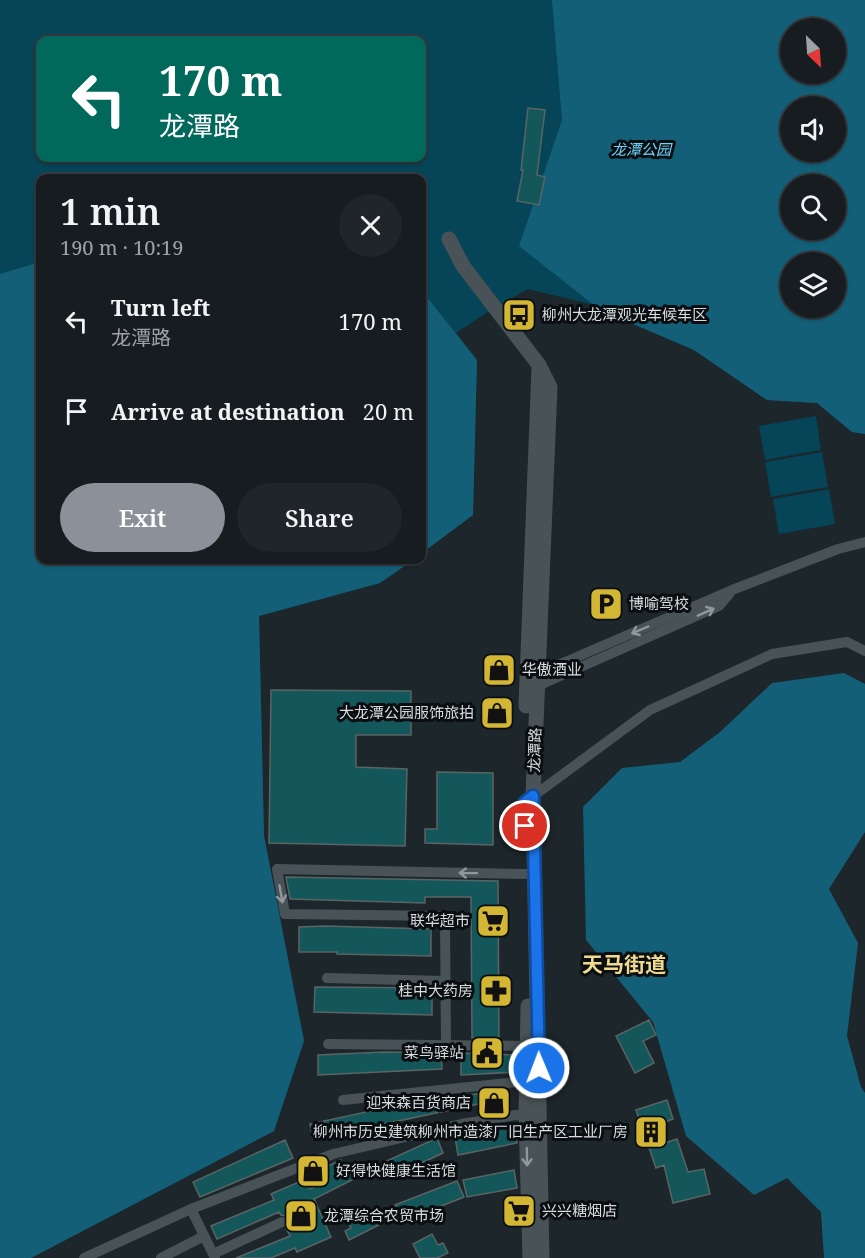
<!DOCTYPE html>
<html lang="en">
<head>
<meta charset="utf-8">
<style>
	body { margin:0; font-family:"Noto Serif","Noto Sans SC",serif; background:#1f2529; color:#f1f3f6; height:100vh; display:flex; flex-direction:column; font-size:22px; white-space:nowrap }
	* { box-sizing:border-box; margin:0 }
	p { font-size:20px; color:#9ea1a5 }
	.icon { flex:none; width:33px; height:33px; fill:none; stroke:currentColor; stroke-width:2; stroke-linecap:round; stroke-linejoin:round }
	.map { position:relative; flex:1; overflow:hidden }
	.drawer { position:absolute; left:36px; top:174px; width:390px; height:390px; display:flex; flex-direction:column; background:#161c20; border-radius:12px; box-shadow:0 2px 4px #0004,0 0 0 2px #353a3e }
	.drawer>* { flex:none }
	.guide { position:absolute; left:36px; top:36px; width:390px; height:126px; border-radius:12px; box-shadow:0 2px 4px #0004,0 0 0 2px #353a3e; background:#00695c; color:#fff; overflow:hidden }
	.needle { width:39px; rotate:155deg }
	.controls { position:absolute; left:780px; top:18px; display:grid; gap:12px }
	.controls a { display:grid; place-items:center; width:66px; height:66px; border-radius:50%; background:#161c20; box-shadow:0 2px 4px #0004,0 0 0 2px #353a3e; font-size:30px }
	.pin { position:absolute; display:grid; place-items:center; width:51px; height:51px; color:#fff; margin:-26px; border:3px solid #fff; border-radius:50%; box-shadow:0 2px 6px #0007 }
	.me { position:absolute; width:66px; margin:-33px; rotate:359deg; stroke-linejoin:round; filter:drop-shadow(0 0 4px #0008) }
	.turn { display:flex; align-items:center; gap:21px; height:126px; padding:0 24px; font-size:27px }
	.turn .icon { width:78px; height:78px; stroke-width:2.5 }
	.turn b { display:block; font-size:42px; line-height:51px }
	.round { display:grid; place-items:center; flex:none; width:63px; height:63px; border-radius:32px; background:#1f2529 }
	.overview { display:flex; align-items:center; justify-content:space-between; height:102px; padding:0 24px }
	h1 { font-size:36px; font-weight:600; line-height:45px }
	.button { display:flex; gap:12px; margin-top:auto; padding:12px 24px }
	.button a { flex:1; height:69px; border-radius:36px; background:#8c9099; color:#fff; font-size:24px; font-weight:600; line-height:69px; text-align:center }
	.button a+a { background:#1f2529; color:#f1f3f6 }
	ul { padding:0; list-style:none }
	li { display:flex; align-items:center; gap:18px; height:90px; padding:0 24px }
	li div { flex:1 }
	li b { display:block; font-size:22px }
	li em { font-style:normal }
	.map>svg:first-child { display:block }
</style>
</head>
<body>
<div class="map">
<svg width="865" height="1258" viewBox="0 0 865 1258">
	<rect width="100%" height="100%" fill="#1d262a"/>
	<path fill="#064457" fill-rule="evenodd" d="M0 0H865V434L852 432 817 403 767 400 694 350 600 310 594 305 528 289 488 312 456 333 477 360 473 515 422 553V178H40V560H413L380 583 259 616 264 836 304 1041 274 1131 31 1258H0ZM790 28H836V74H790ZM40 40H422V158H40ZM790 106H836V152H790ZM790 184H836V230H790ZM790 262H836V308H790Z
		M816 416 821 450 765 460 759 426Z
		M822 452 828 487 771 497 765 462Z
		M829 489 835 524 779 534 773 499Z"/>
	<path fill="#135f78" fill-rule="evenodd" d="M552 0H865V434L852 432 817 403 767 400 694 350 600 310 519 246 562 120ZM790 28H836V74H790ZM790 106H836V152H790ZM790 184H836V230H790ZM790 262H836V308H790Z
		M40 262V560H413L380 583 259 616 264 836 304 1041 274 1131 31 1258H0V274Z
		M422 291 477 360 473 515 422 553Z
		M844 673 865 684V832L829 889 858 943 847 1036 861 1087 865 1093V1258H824L821 1212 787 1178 754 1195 686 1136 653 1022 586 940 583 807 622 768 680 762 720 732 772 683Z"/>
	<path fill="#14575a" stroke="#596464" stroke-width="1.5" d="M528 108 545 110 537 175 545 177 539 205 517 201 523 170H521Z
		M271 690 411 691V735H356V767L407 769 405 846 269 843Z
		M437 772 493 773V845L425 843V829H437Z
		M286 877 498 881 499 1038H472L471 897H425V903L290 899Z
		M326 926 431 929V956L337 954V952H299V927Z
		M315 987 432 988V1015L314 1012Z
		M649 1020 656 1035 643 1041 654 1063 635 1073 616 1036Z
		M384 1052 441 1053 442 1069 318 1075V1055Z
		M461 1053 517 1055V1072L461 1075Z
		M506 1091 509 1103 489 1107 488 1102 313 1139 310 1124 427 1099Z
		M667 1100 673 1119 656 1125 662 1144 677 1139 688 1172 704 1169 710 1194 673 1203 664 1165 656 1168 636 1110Z
		M514 1125 517 1143 458 1155 455 1137Z
		M437 1138 443 1153 389 1178 382 1163Z
		M285 1140 293 1158 200 1197 193 1182Z
		M341 1160 347 1171 351 1168 356 1178 314 1199 331 1237 297 1252 295 1248 271 1258H236L290 1236 286 1228 289 1223V1219L286 1216 281 1215 279 1212 217 1239 211 1226 274 1200 271 1194 306 1179 310 1189 327 1181 321 1169Z
		M514 1170 517 1188 467 1197 463 1180Z
		M457 1181 464 1197 401 1222 395 1205Z
		M364 1207 370 1218 374 1216 379 1225 349 1240 345 1231 351 1228 345 1217Z
		M432 1234 438 1245 443 1243 448 1253 437 1258H420L413 1244Z"/>
	<g fill="none" stroke-linecap="round" stroke-linejoin="round">
		<path stroke="#495256" stroke-width="10" d="M535 675 732 590 838 549 865 542
			M533 688 719 606 730 593
			M524 803 650 710 772 654 847 642 865 651
			M327 978 445 981
			M328 1044 528 1046
			M446 1045 445 916 285 914 277 869 526 874
			M343 1100 527 1081
			M191 1209 215 1258
			M213 1254 282 1222
			M84 1258 191 1209 333 1154 461 1124 516 1115 526 1116
			M161 1258 204 1236"/>
		<path stroke="#495256" stroke-width="15" d="M449 239 463 266 539 365 550 387 533 796 542 1258
			M526 706 539 367
			M528 1006 526 1116 530 1258"/>
	</g>
	<defs><path id="oneway-shaft" d="M-6 0H5M1.5-3L5.5 0L1.5 3" fill="none" stroke-width="1.6" stroke-linecap="round" stroke-linejoin="round" transform="scale(1.5)"/></defs>
	<g stroke="#90989a">
		<use href="#oneway-shaft" transform="translate(706 612) rotate(-24)"/>
		<use href="#oneway-shaft" transform="translate(640 630) rotate(157)"/>
		<use href="#oneway-shaft" transform="translate(468 873) rotate(-179)"/>
		<use href="#oneway-shaft" transform="translate(281 894) rotate(80)"/>
		<use href="#oneway-shaft" transform="translate(527 1157) rotate(89)"/>
	</g>
	<g fill="none" stroke-linecap="round" stroke-linejoin="round">
		<defs>
			<path id="route" d="M525 826 524 803 533 796 539 1068"/>
		</defs>
		<use href="#route" stroke="#114b97" stroke-width="15"/>
		<use href="#route" stroke="#1a73e8" stroke-width="10"/>
	</g>
	<defs>
		<symbol id="bus-square" viewBox="-11 -11 22 22"><rect x="-9" y="-9" width="18" height="18" rx="4" fill="#d4b635" stroke="#0b0e10"/><path d="M-5-6H5V4H4V6H2V4H-2V6H-4V4H-5ZM-3.5-4V0h7V-4ZM-3.5 1.2v1.5H-2V1.2ZM2 1.2v1.5H3.5V1.2Z" fill="#111"/></symbol>
		<symbol id="parking-square" viewBox="-11 -11 22 22"><rect x="-9" y="-9" width="18" height="18" rx="4" fill="#d4b635" stroke="#0b0e10"/><path d="M-3.5-5.5H1a3.5 3.5 0 0 1 0 7H-1V5.5H-3.5ZM-1-3.4V-.6H.8a1.4 1.4 0 0 0 0-2.8Z" fill="#111"/></symbol>
		<symbol id="shop-square" viewBox="-11 -11 22 22"><rect x="-9" y="-9" width="18" height="18" rx="4" fill="#d4b635" stroke="#0b0e10"/><path d="M-5-2.5h2.3a2.7 3.5 0 0 1 5.4 0H5L5.5 6h-11ZM-1.5-2.5h3a1.5 2.3 0 0 0-3 0Z" fill="#111"/></symbol>
		<symbol id="supermarket-square" viewBox="-11 -11 22 22"><rect x="-9" y="-9" width="18" height="18" rx="4" fill="#d4b635" stroke="#0b0e10"/><path d="M-6-5.5h2.5l.6 2H6L4.5 2H-2.5L-4.4-4H-6ZM-1.5 3.2a1.3 1.3 0 1 0 .1 0ZM3 3.2a1.3 1.3 0 1 0 .1 0Z" fill="#111"/></symbol>
		<symbol id="pharmacy-square" viewBox="-11 -11 22 22"><rect x="-9" y="-9" width="18" height="18" rx="4" fill="#d4b635" stroke="#0b0e10"/><path d="M-2-6h4v4h4v4h-4v4h-4v-4h-4v-4h4Z" fill="#111"/></symbol>
		<symbol id="civic-square" viewBox="-11 -11 22 22"><rect x="-9" y="-9" width="18" height="18" rx="4" fill="#d4b635" stroke="#0b0e10"/><path d="M-.6-6.5H3V-4.5H.6V-3L4-1V1h2V6H-6V1h2V-1L-.6-3ZM-1.2 2.5V6h2.4V2.5Z" fill="#111"/></symbol>
		<symbol id="building-square" viewBox="-11 -11 22 22"><rect x="-9" y="-9" width="18" height="18" rx="4" fill="#d4b635" stroke="#0b0e10"/><path d="M-4-6H4V6H1V3H-1V6H-4ZM-2.5-4.3h1.7v1.8h-1.7ZM.8-4.3h1.7v1.8H.8ZM-2.5-1h1.7V.8h-1.7ZM.8-1h1.7V.8H.8Z" fill="#111"/></symbol>
	</defs>
	<g fill-rule="evenodd">
		<use href="#bus-square" x="500" y="296" width="38" height="38"/>
		<use href="#parking-square" x="587" y="585" width="38" height="38"/>
		<use href="#shop-square" x="480" y="651" width="38" height="38"/>
		<use href="#shop-square" x="478" y="694" width="38" height="38"/>
		<use href="#supermarket-square" x="474" y="902" width="38" height="38"/>
		<use href="#pharmacy-square" x="477" y="972" width="38" height="38"/>
		<use href="#civic-square" x="468" y="1034" width="38" height="38"/>
		<use href="#shop-square" x="475" y="1084" width="38" height="38"/>
		<use href="#building-square" x="632" y="1113" width="38" height="38"/>
		<use href="#shop-square" x="294" y="1152" width="38" height="38"/>
		<use href="#supermarket-square" x="500" y="1192" width="38" height="38"/>
		<use href="#shop-square" x="282" y="1197" width="38" height="38"/>
	</g>
	<g text-anchor="middle" stroke-width="6" stroke-linejoin="round" paint-order="stroke">
		<g font-size="15" font-style="italic" fill="#6ed4fb" stroke="#0b0e10">
			<text x="641" y="155">龙潭公园</text>
		</g>
		<g font-size="15" fill="#d7dddf" stroke="#0b0e10" text-anchor="start">
			<text x="542" y="320">柳州大龙潭观光车候车区</text>
			<text x="629" y="609">博喻驾校</text>
			<text x="522" y="675">华傲酒业</text>
			<text x="474" y="718" text-anchor="end">大龙潭公园服饰旅拍</text>
			<text x="470" y="926" text-anchor="end">联华超市</text>
			<text x="473" y="996" text-anchor="end">桂中大药房</text>
			<text x="464" y="1058" text-anchor="end">菜鸟驿站</text>
			<text x="471" y="1108" text-anchor="end">迎来森百货商店</text>
			<text x="628" y="1137" text-anchor="end">柳州市历史建筑柳州市造漆厂旧生产区工业厂房</text>
			<text x="336" y="1176">好得快健康生活馆</text>
			<text x="542" y="1216">兴兴糖烟店</text>
			<text x="324" y="1221">龙潭综合农贸市场</text>
		</g>
		<g font-size="15" fill="#d7dddf" stroke="#0b0e10">
			<text transform="translate(535 750) rotate(-88)" y="5">龙潭路</text>
		</g>
		<g font-size="21" font-weight="bold" fill="#efda8d" stroke="#0b0e10">
			<text x="624" y="972">天马街道</text>
		</g>
	</g>
</svg>
<div class="controls">
<a><svg class="needle" viewBox="-14 -14 28 28"><path d="M0-13l5 13h-10z" fill="#e53935"/><path d="M0 13l5-13h-10z" fill="#9ea1a5"/></svg></a>
<a><svg class="icon" aria-label="sound" viewBox="0 0 24 24"><path d="M4 9h4l5-4v14l-5-4H4zM17 9q2 3 0 6"/></svg></a>
<a><svg class="icon" aria-label="search" viewBox="0 0 24 24"><circle cx="10" cy="10" r="6"/><path d="M15 15l6 6"/></svg></a>
<a><svg class="icon" aria-label="layers" viewBox="0 0 24 24"><path d="M12 4l9 5-9 5-9-5zM3 14l9 5 9-5"/></svg></a>
</div>
<div class="pin" style="left:525px;top:826px;background:#d93025"><svg class="icon" aria-label="arrive" viewBox="0 0 24 24"><path d="M6 21V4h12l-3 4 3 4H6"/></svg></div>
<svg class="me" style="left:539px;top:1068px" viewBox="-20 -20 40 40"><circle r="17" fill="#1a73e8" stroke="#fff" stroke-width="3"/><path d="M0-11L8 9 0 5-8 9z" fill="#fff"/></svg>
<div class="guide">
<div class="turn"><svg class="icon" aria-label="left" viewBox="0 0 24 24"><path d="M17 20v-9H6M10 6l-5 5 5 5"/></svg><div><b>170 m</b>龙潭路</div></div>
</div>
<section class="drawer">
<div class="overview"><div><h1>1 min</h1><p>190 m · 10:19</p></div><a class="round"><svg class="icon" aria-label="close" viewBox="0 0 24 24"><path d="M6 6l12 12M18 6L6 18"/></svg></a></div>
<ul>
<li><svg class="icon" aria-label="left" viewBox="0 0 24 24"><path d="M17 20v-9H6M10 6l-5 5 5 5"/></svg><div><b>Turn left</b><p>龙潭路</p></div><em>170 m</em></li>
<li><svg class="icon" aria-label="arrive" viewBox="0 0 24 24"><path d="M6 21V4h12l-3 4 3 4H6"/></svg><div><b>Arrive at destination</b></div><em>20 m</em></li>
</ul>
<div class="button"><a>Exit</a><a>Share</a></div>
</section>
</div>
</body>
</html>
